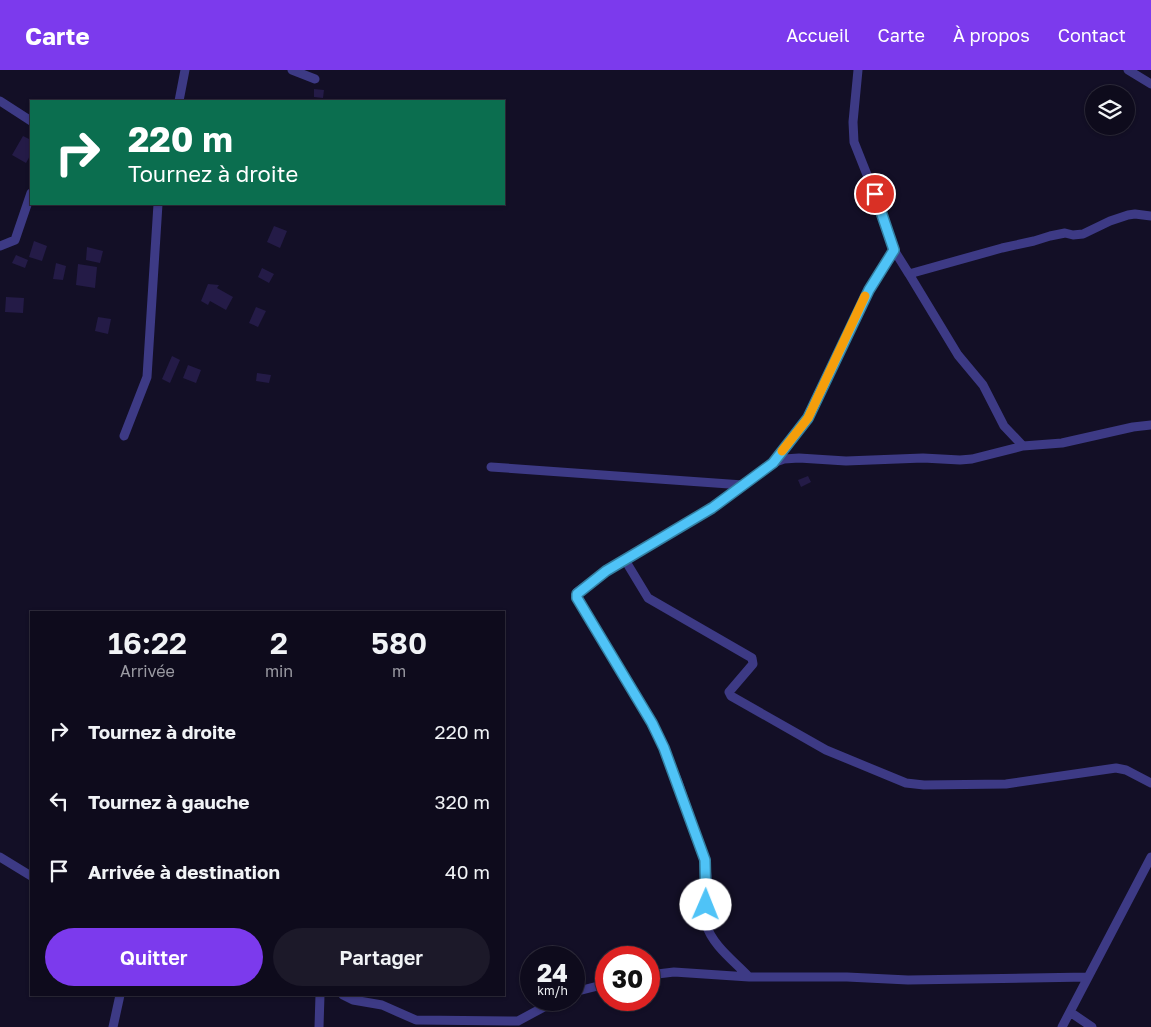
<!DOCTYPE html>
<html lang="fr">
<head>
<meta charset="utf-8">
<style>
	body { margin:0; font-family:"Golos Text",sans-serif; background:#1c1929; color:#f1f3f6; height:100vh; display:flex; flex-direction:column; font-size:19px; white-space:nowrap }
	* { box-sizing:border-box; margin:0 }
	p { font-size:16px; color:#9b9ba3 }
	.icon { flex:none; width:28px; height:28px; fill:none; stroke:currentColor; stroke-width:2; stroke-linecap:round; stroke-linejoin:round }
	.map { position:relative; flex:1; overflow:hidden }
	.drawer { position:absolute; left:30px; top:541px; width:475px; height:385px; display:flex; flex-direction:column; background:#0e0b1c; border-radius:0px; box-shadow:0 1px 4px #0004,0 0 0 1px #2e2b3b }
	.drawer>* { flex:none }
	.hud { position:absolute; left:30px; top:30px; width:475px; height:105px; border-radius:0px; box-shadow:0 1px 4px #0004,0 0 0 1px #2e2b3b; background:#0b6e4f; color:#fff; overflow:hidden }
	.tools { position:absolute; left:1085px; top:15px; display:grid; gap:10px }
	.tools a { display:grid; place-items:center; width:50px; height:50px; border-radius:50%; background:#0e0b1c; box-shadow:0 1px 4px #0004,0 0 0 1px #2e2b3b; font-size:25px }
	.speed { position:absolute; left:520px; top:876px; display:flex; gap:10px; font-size:25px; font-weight:700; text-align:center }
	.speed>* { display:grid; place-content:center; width:65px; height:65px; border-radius:50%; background:#0e0b1c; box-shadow:0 1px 4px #0004,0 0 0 1px #2e2b3b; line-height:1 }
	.speed small { font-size:12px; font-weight:400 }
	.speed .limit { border:8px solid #d22; background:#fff; color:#111 }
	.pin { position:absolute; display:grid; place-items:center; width:42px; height:42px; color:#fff; margin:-21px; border:2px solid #fff; border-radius:50%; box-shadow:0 1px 5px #0007 }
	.me { position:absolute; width:55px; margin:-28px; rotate:1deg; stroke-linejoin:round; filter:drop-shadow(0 0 4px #0008) }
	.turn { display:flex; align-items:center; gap:18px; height:105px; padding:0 15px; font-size:22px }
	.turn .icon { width:65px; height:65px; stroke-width:2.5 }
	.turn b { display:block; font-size:35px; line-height:42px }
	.eta { display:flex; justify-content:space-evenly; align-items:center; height:85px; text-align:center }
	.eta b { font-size:30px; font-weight:600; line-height:35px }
	.cta { display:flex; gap:10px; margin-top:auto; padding:10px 15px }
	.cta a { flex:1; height:58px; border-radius:30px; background:#7c3aed; color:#fff; font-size:20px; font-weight:600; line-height:58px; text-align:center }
	.cta a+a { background:#1c1929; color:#f1f3f6 }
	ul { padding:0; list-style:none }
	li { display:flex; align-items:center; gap:15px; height:70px; padding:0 15px }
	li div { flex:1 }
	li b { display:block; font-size:19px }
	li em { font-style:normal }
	header { display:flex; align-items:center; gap:30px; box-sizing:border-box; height:70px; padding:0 25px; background:#7c3aed; color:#fff }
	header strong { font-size:24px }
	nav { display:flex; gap:28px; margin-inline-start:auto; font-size:18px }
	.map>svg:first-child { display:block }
</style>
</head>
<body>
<header>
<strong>Carte</strong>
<nav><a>Accueil</a><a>Carte</a><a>À propos</a><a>Contact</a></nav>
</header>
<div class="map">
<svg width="1151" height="957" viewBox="0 0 1151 957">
	<rect width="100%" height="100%" fill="#130f26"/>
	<path fill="#241b47" d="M314 19 324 20 323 28 314 27Z
		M23 66 31 70V84L26 93 12 85Z
		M274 156 287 161 280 178 267 172Z
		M34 171 47 176 42 191 29 187Z
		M87 177 103 181 100 193 86 190Z
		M16 185 28 190 25 198 12 193Z
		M56 193 66 196 63 210 53 209Z
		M78 194 97 197 95 218 76 215Z
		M262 198 274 204 269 213 258 207Z
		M208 214 219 215 217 218 233 227 226 240 210 231 208 235 201 231Z
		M6 227 24 228 23 243 5 242Z
		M256 237 266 241 258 257 249 253Z
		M98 247 111 249 108 264 95 261Z
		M172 286 180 290 170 313 162 309Z
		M188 295 201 300 196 313 183 308Z
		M257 303 271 305 269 313 256 311Z
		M808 406 811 412 801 417 798 410Z"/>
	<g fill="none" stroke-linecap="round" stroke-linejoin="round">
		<path stroke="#3d3a85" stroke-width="9" d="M292 0 315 9
			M858 0 853 52 854 72 879 135 894 180 909 204 1002 178 1034 171 1050 166 1065 163 1073 165 1083 164 1110 151 1128 145 1135 144 1151 146
			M1128 0 1151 14
			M0 31 31 51
			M179 31 185 0
			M0 176 15 170 31 123
			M909 204 958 285 983 315 1004 356 1023 376
			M124 366 147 307 158 134
			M773 393 808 348 869 219 894 180
			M491 397 743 415
			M625 490 648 528 752 588 753 594 729 622 731 626 826 680 906 713 924 715 1006 714 1116 698 1126 700 1151 713
			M0 787 31 806
			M649 905 674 902 749 907
			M1088 907 908 910 847 907H749C734 891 712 875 706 854L707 806 705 790 678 712 664 678 652 653 577 526V522L607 501 712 438 773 393 784 389 799 388 846 391 923 388 960 390 972 389 1023 376 1062 373 1133 357 1151 355
			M574 922 606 914
			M343 925 353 930 382 935 416 950 518 951 557 930
			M1070 942 1092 957
			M113 957 120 925
			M319 957 320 925
			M1062 957 1151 787"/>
	</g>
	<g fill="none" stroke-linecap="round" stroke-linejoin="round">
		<defs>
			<path id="route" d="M706 835 705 790 664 678 652 653 577 528V524L606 501 712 438 773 393 808 348 869 220 894 180 875 124"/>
		</defs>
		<use href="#route" stroke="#337fa1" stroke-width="12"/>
		<use href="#route" stroke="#4fc3f7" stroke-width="9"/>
		<path stroke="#f59e0b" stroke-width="9" d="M782 381 808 348 865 226"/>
	</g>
</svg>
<div class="tools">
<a><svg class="icon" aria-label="layers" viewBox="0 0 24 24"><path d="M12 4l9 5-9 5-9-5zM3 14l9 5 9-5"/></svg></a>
</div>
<div class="speed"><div>24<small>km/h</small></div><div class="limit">30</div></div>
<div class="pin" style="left:875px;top:124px;background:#d93025"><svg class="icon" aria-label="arrive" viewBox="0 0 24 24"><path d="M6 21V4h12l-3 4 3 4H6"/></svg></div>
<svg class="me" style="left:706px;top:835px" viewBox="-20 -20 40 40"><circle r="19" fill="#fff"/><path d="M0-13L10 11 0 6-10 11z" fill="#4fc3f7"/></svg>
<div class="hud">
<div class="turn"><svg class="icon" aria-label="right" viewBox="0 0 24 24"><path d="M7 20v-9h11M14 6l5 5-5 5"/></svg><div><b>220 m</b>Tournez à droite</div></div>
</div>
<section class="drawer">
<div class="eta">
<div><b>16:22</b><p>Arrivée</p></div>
<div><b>2</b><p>min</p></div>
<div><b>580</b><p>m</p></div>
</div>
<ul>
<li><svg class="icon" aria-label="right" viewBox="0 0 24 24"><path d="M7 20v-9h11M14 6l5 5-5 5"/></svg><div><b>Tournez à droite</b></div><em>220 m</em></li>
<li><svg class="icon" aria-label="left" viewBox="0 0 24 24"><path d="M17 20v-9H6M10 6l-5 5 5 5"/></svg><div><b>Tournez à gauche</b></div><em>320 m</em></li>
<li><svg class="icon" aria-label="arrive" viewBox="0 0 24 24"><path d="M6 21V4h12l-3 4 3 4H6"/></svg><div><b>Arrivée à destination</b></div><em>40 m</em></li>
</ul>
<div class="cta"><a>Quitter</a><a>Partager</a></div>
</section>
</div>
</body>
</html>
